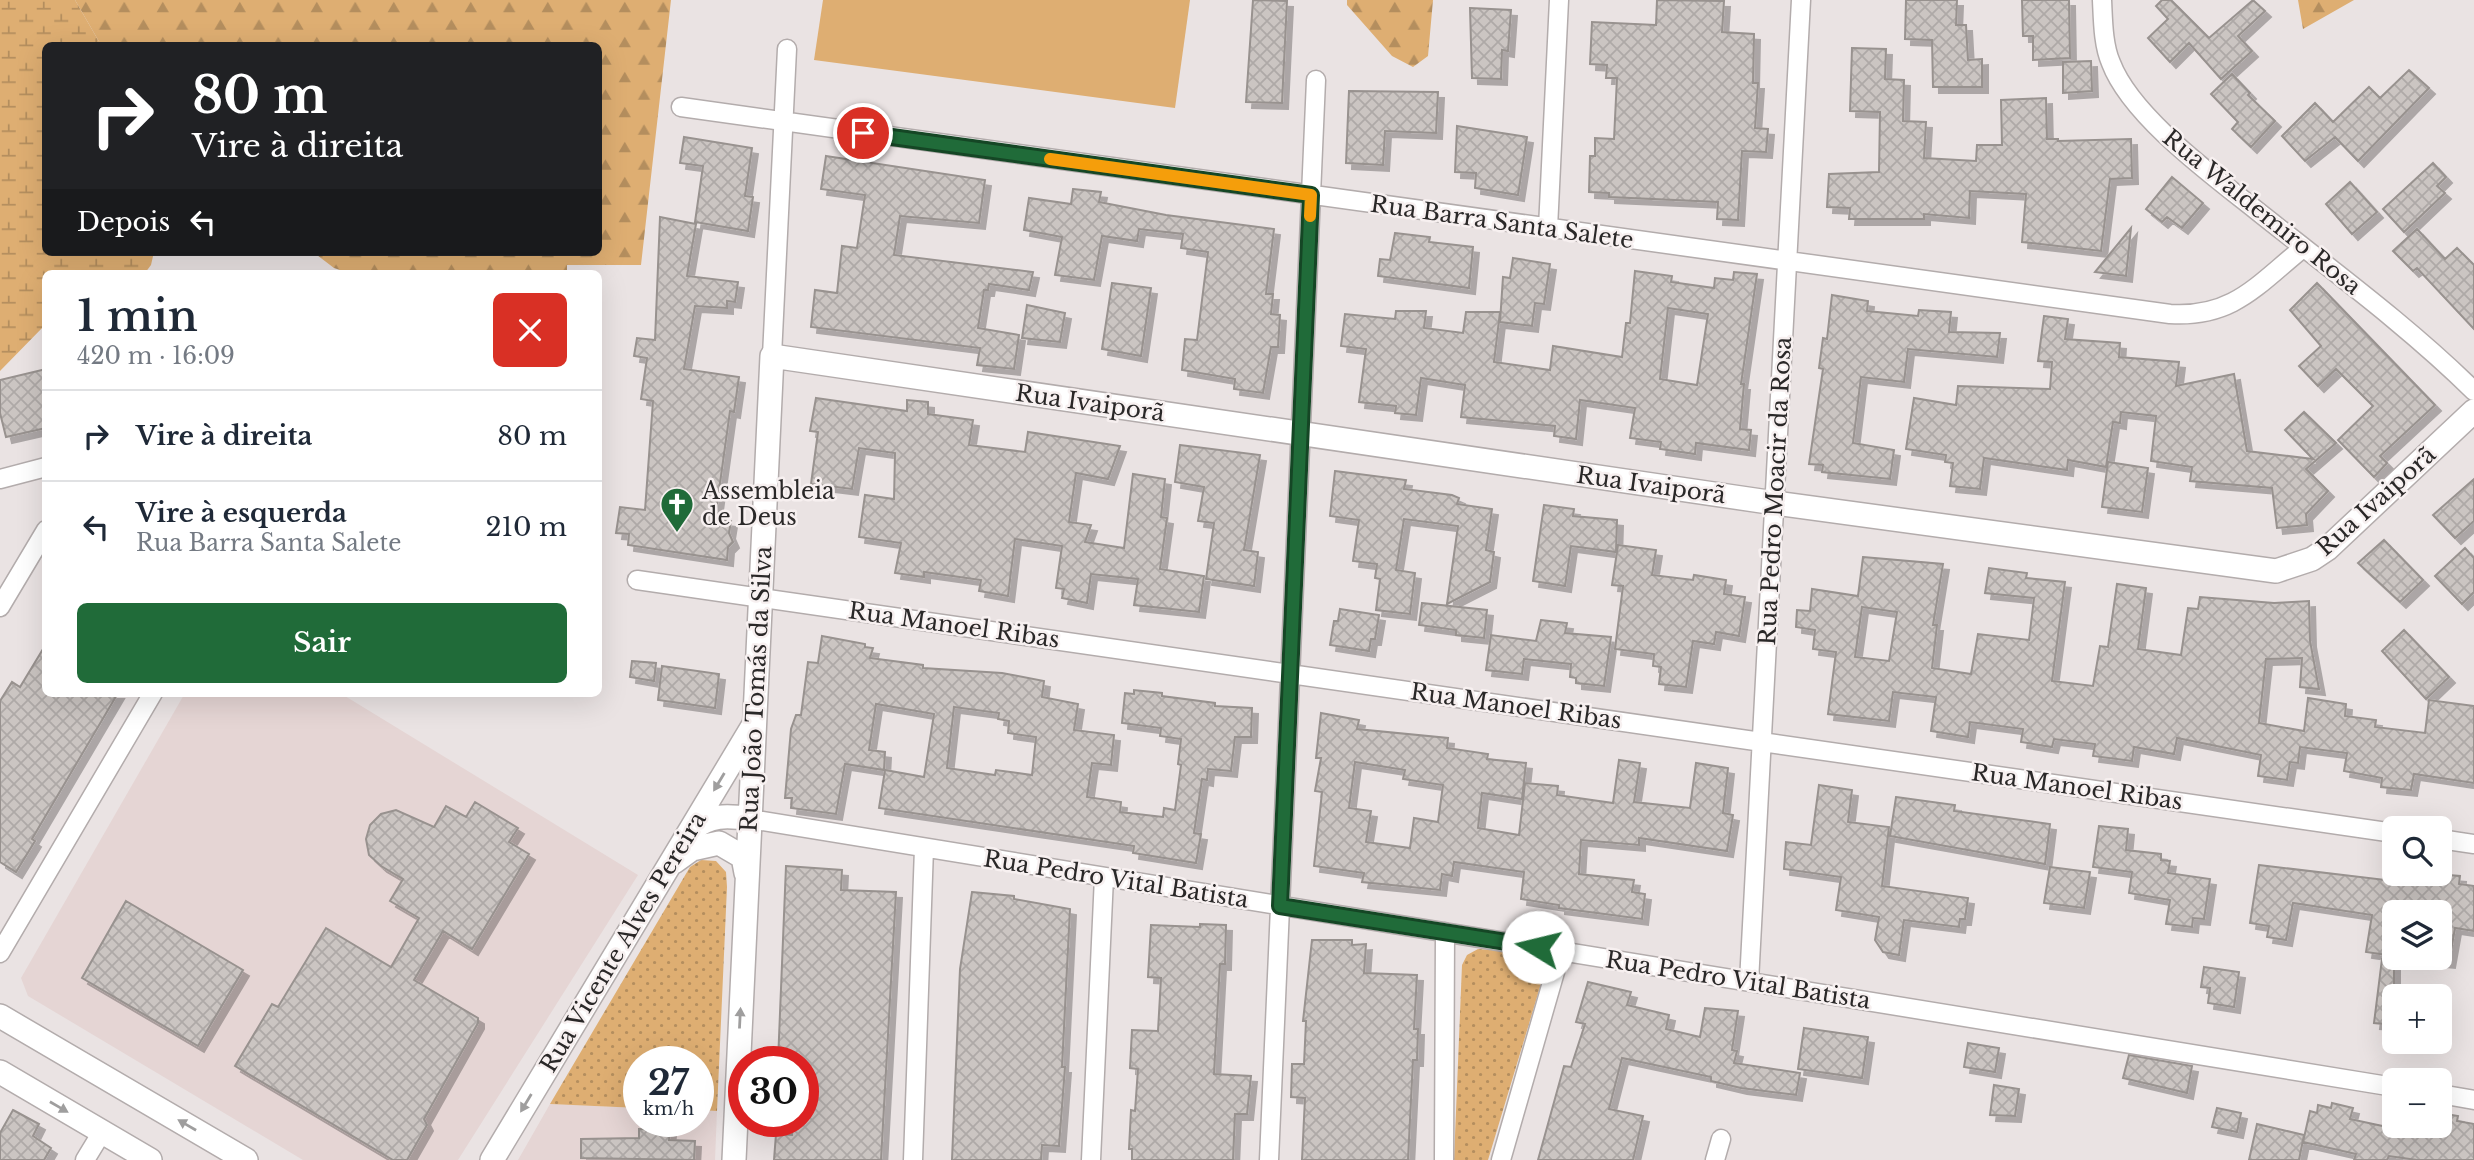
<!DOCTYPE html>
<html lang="pt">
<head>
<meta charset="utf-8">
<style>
	body { margin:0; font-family:"Libre Baskerville",serif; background:#f6f6f7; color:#1f2937; height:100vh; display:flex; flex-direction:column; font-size:26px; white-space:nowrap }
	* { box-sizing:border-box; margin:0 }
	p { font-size:23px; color:#747a83 }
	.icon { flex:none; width:38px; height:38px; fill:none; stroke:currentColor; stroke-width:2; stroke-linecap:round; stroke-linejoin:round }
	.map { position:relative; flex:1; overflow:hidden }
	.details { position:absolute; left:42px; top:270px; width:560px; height:427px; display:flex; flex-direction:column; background:#fff; border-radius:10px; box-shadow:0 7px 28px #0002 }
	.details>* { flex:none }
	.guide { position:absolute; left:42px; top:42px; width:560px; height:214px; border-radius:10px; box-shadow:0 7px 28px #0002; background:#202124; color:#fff; overflow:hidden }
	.buttons { position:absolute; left:2382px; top:816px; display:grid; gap:14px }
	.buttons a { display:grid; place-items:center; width:70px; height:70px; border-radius:10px; background:#fff; box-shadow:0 7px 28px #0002; font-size:35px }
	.speed { position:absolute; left:623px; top:1046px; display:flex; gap:14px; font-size:35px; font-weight:700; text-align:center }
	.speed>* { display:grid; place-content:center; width:91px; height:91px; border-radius:50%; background:#fff; box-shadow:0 7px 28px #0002; line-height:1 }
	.speed small { font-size:18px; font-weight:400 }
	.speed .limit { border:10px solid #d22; background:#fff; color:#111 }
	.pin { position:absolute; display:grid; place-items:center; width:60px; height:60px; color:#fff; margin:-30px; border:4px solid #fff; border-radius:50%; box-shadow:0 2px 7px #0007 }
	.me { position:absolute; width:77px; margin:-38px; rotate:279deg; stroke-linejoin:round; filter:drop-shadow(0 0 5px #0008) }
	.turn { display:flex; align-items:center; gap:24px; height:147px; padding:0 35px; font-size:32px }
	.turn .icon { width:91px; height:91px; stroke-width:2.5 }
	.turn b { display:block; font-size:49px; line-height:60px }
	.then { display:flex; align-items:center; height:66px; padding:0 35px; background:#0003; gap:14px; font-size:26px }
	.round { display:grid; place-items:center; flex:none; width:74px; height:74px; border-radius:10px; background:#f6f6f7 }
	.overview { display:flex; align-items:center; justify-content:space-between; height:119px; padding:0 35px }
	h1 { font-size:42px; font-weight:600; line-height:52px }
	.button { display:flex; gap:14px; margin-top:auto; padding:14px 35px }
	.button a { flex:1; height:80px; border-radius:10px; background:#206b39; color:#fff; font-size:28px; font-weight:600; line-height:80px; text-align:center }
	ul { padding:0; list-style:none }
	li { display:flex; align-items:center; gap:21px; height:91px; padding:0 35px; border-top:2px solid #e0e1e3 }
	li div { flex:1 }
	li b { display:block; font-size:26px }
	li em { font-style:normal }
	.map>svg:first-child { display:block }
</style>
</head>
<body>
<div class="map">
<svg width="2474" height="1160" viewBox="0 0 2474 1160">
	<defs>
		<pattern id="grass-dots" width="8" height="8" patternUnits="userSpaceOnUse" patternTransform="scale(1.75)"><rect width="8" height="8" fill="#deae72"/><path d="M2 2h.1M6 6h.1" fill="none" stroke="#b48e5e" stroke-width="1.8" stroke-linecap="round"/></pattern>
		<pattern id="forest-firs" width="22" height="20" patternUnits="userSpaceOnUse" patternTransform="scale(1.75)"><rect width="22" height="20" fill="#deae72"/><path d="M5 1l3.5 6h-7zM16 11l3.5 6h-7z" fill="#b48e5e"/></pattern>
		<pattern id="wetland-marsh" width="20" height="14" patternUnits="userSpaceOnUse" patternTransform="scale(1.75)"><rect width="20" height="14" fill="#deae72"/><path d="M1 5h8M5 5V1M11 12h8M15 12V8" fill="none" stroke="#b48e5e"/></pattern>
		<pattern id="building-cross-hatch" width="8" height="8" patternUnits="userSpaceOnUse" patternTransform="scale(1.75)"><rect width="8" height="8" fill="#cbc5c2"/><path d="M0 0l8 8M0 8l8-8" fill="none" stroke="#aea9a7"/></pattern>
		<filter id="shadow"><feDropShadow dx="6" dy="6" stdDeviation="0" flood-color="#0004"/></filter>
	</defs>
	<rect width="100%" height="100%" fill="#eae3e3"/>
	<path fill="#e5d5d4" d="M185 693H340L638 875 458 1160H303L28 996 21 978Z
		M550 1104 639 1108V1122H698V1110L717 1111 715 1160H518Z"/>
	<path fill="url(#grass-dots)" d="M701 860 716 861 726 872 727 887 717 1111 698 1110V1062H639V1108L550 1104 690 867Z
		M1478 949C1505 952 1531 948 1544 974L1488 1160H1454L1462 965 1467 955Z"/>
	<path fill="url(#forest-firs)" d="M75 0H671L641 265H567V273H349L334 268 313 252H598V46L101 45Z
		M1347 0H1433L1428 56 1413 67 1392 56 1347 5Z
		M2298 0H2354L2303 29Z"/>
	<path fill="url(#wetland-marsh)" d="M0 0H75L101 45 46 46V252H154L151 265 145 273H46L45 325 0 371Z"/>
	<path fill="#deae72" d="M823 0H1190L1175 108 814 60Z"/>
	<path fill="url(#building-cross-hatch)" stroke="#98928f" stroke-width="2" fill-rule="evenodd" filter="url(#shadow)" d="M1253 0 1287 1 1282 103 1246 102Z
		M1657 0 1724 1 1722 32 1754 34 1753 83H1758L1755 128 1768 129 1766 152 1742 151 1738 220 1717 219 1718 202 1609 197V193L1589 192 1590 156H1595V138L1614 139 1617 78H1606L1607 65 1590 64 1592 22 1656 25Z
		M1906 0H1957L1956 25H1966L1968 60 1982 59V87H1933L1932 40 1905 39Z
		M2022 0H2069L2070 58 2033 60V36H2023Z
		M2162 0H2171L2209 38 2253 0 2265 11 2238 36 2252 51 2221 79 2189 43 2170 62 2148 38 2168 19 2156 6Z
		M1470 8 1511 10 1508 51 1502 50 1501 79 1472 78Z
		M1852 48 1886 49 1885 79 1904 80 1903 121 1926 122 1924 158 1976 161 1977 145H2002L2001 100 2046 98 2047 139H2058V141L2131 139 2132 178 2110 179 2101 251 2022 242 2026 194 1970 191 1969 218 1924 214V219H1849L1850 208 1827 207 1829 174 1879 172 1880 112 1850 111Z
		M2091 61 2092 91 2063 93V62Z
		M2409 70 2429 88 2358 161 2335 137 2305 161 2282 136 2315 103 2333 122 2369 87 2380 98Z
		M2232 74 2250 93 2248 95 2275 121 2251 147 2232 129 2238 122 2211 94Z
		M1349 91 1438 92 1436 133 1385 131 1383 165 1346 163Z
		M1457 126 1527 137 1518 195 1475 188 1476 173 1455 172Z
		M684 137 752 148 745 196 753 197 748 231 695 222 703 166 680 163Z
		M826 156 985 180 979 223 900 216 894 255 1033 272 1029 290 989 284 988 290H984L978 328 1019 335 1014 369 977 365 980 348 811 327 815 290 837 293 842 246 857 248 865 195 821 189Z
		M2433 163 2446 177 2437 186 2445 193 2404 232 2383 209Z
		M2172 177 2203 203 2182 228 2167 217 2162 222 2146 209Z
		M2350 182 2377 212 2352 234 2326 204Z
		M1073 189 1101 192 1099 202 1166 215 1274 229 1266 294H1273L1271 314 1280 315 1278 347H1271L1263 393 1234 389 1235 379 1182 370 1185 339 1197 340 1208 252 1181 248 1183 234 1139 229 1137 241 1102 236 1094 280 1055 275 1062 237 1024 230 1029 198 1071 204Z
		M660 217 696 224 687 276 738 282 735 302 727 301V308L695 306 684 369 739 377 734 412 730 411 715 519 731 521 729 533 733 542 728 547 727 560 628 545 629 534 616 533 620 507 645 510 653 401 641 399 647 358 634 356 637 338 655 340Z
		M2131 228 2126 276 2095 272Z
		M2417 229 2445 259 2457 248 2474 265V329L2417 268 2413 271 2393 251Z
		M1395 233 1430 237 1429 242 1473 247 1469 288 1378 276 1380 259 1390 260Z
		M1513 258 1550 264 1544 304 1535 303 1532 326 1500 322 1503 277 1510 278Z
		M1635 271 1672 276 1671 282 1714 288 1715 278 1733 280 1734 272 1757 274 1741 384H1744L1740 429 1751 430 1749 450 1696 443 1695 454 1660 449 1661 442 1630 438 1635 408 1580 400 1576 439 1554 436 1555 426 1461 417 1465 385 1421 378 1416 415 1395 413 1396 406 1359 402 1366 349 1341 346 1345 314 1395 319 1396 311H1426L1424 328 1463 333 1466 312H1500L1494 362 1550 370 1553 346 1622 357 1626 323H1630ZM1668 308 1708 314 1697 385 1660 379Z
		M1112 283 1151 288 1141 356 1102 349Z
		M2317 283 2435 405 2380 456 2387 463 2374 477 2338 440 2373 406 2336 369 2318 386 2299 366 2321 346 2290 310Z
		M1832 295 1868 301 1867 311 1918 316 1919 310 1951 312 1949 332 2000 333 1997 357 1908 349 1904 382 1861 377 1853 443 1894 450 1890 479 1822 472 1823 465 1809 464 1823 369 1819 368 1823 338 1827 339Z
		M1027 305 1065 313 1060 342 1022 338Z
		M2044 316 2068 319 2065 339 2120 343 2119 357 2179 362 2176 386 2234 374 2247 451 2313 459 2285 430 2304 412 2336 443 2306 469 2328 491 2306 514 2307 525 2277 528 2272 488 2190 481 2192 467 2151 461 2156 416 2121 412 2120 423 2113 422 2106 467 2068 460 2067 470 1984 458 1980 489 1950 486 1953 463 1945 462 1946 455 1906 449 1914 398 1956 405 1958 386 2050 389 2052 362 2038 361Z
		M46 369V428L6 437 0 413V380Z
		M816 398 907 411V400L928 402V414L973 420 969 445 1025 452 1028 432 1120 446 1108 479 1076 473 1069 522 1091 525 1085 542 1124 548 1133 474 1165 479 1161 517 1167 518 1160 569 1204 576 1199 612 1134 605 1138 579 1091 574 1087 603 1062 598 1064 589 1056 588 1062 546 1015 539 1008 596 979 591 981 580 924 572V577L895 573 901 543 859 537 865 495 894 499 895 453 859 448 852 489 811 484 818 432 810 431Z
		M1180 445 1260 455 1244 550 1258 552 1254 586 1206 579 1214 523 1198 521 1204 487 1175 482Z
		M2108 462 2148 468 2142 512 2102 507Z
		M1335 471 1406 480 1404 489 1452 495 1459 498 1457 504 1492 509 1486 550 1494 552 1490 582 1447 604 1458 526 1404 519 1396 570 1415 573 1410 614 1376 610 1380 579 1375 578 1377 564 1353 561 1359 520 1330 516Z
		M2474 479V521L2455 538 2433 515Z
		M1544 505 1574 509 1573 516 1617 520 1616 552 1571 546 1565 586 1533 581Z
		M2384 540 2423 580 2400 602 2358 563Z
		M1618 545 1656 550 1652 575 1693 580 1694 575 1726 580 1724 594 1745 597 1739 636 1716 632 1714 644 1693 641 1686 687 1659 684 1661 667 1653 666 1654 654 1615 649 1623 586 1612 585Z
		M2465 548 2474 558V592L2462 604 2435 576Z
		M1863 557 1943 564 1933 625H1937L1932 668 1971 674 1978 634 2029 640 2034 598 1985 593 1989 568 2027 573 2026 578 2065 582 2052 681 2093 686 2100 646 2108 647 2117 584 2146 588 2138 649 2181 655 2188 608 2198 609 2200 597 2274 603 2309 601 2310 641 2319 689 2300 687 2302 658 2266 659 2259 723 2304 731 2308 698 2346 704 2345 716 2376 720 2375 727 2425 733 2429 700 2474 706V783L2414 774 2411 790 2381 787 2382 778 2344 771 2347 753 2300 747 2298 763 2290 762 2287 780 2258 776 2261 755 2177 738 2174 754 2134 747 2132 761 2093 756 2095 744 2054 739 2052 747 2021 742 2023 729 1970 722 1968 737 1931 731 1936 697 1893 692 1889 721 1828 714 1836 652 1813 649 1815 630 1796 627 1797 610 1810 611 1812 589 1858 596ZM1862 607 1897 612 1889 661 1855 657Z
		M1422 603 1487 610 1484 638 1456 635V630L1419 625Z
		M1340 609 1379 615 1375 639H1371L1369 651 1330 645 1334 621H1338Z
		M1541 620 1567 623 1565 633 1611 637 1604 686 1576 683V678L1570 677 1571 664 1524 659 1522 674 1486 670 1491 635 1536 641Z
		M2404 630 2449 677 2426 699 2382 651Z
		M822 636 865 644V647L873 648 870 658 923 665V668L1002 673 1044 681 1042 697 1078 704 1074 730 1114 735 1111 765 1092 763 1087 797 1121 802 1120 812 1163 817 1164 808 1175 810 1181 765 1178 764 1181 739 1160 736 1161 728 1122 723 1125 693 1134 694V690L1162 693V696L1215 703V706L1252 708 1251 737H1235L1231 771 1208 769 1207 780 1202 779 1194 833 1201 834 1196 863 1133 853 1134 846 879 808 885 770 924 777 934 714 876 704 869 750 885 752 884 770 845 764 836 814 791 808 792 798H785L791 729 796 715H801L808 662 818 663ZM954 707 999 713 998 719 1009 721 1008 733 1036 737 1032 775 996 770 995 775 947 768Z
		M46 644V693H118L32 839 35 841 16 872 0 862V701L12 682 20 687Z
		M632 661 656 663 654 681 630 677Z
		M662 666 719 674 715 708 658 700Z
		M1321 713 1359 720 1357 729 1448 738 1447 748 1488 754 1487 759 1526 763 1522 799 1482 793 1478 828 1519 835 1525 783 1558 786 1557 795 1613 803 1619 760 1640 763 1634 802 1690 808 1696 763 1728 768 1723 813 1733 815 1727 851 1639 838V845L1581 840 1579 874 1634 880 1632 892 1645 894 1642 919 1559 908V905L1521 899 1524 872 1454 862 1452 876 1442 874 1440 890 1362 882 1364 873 1314 866 1322 792 1315 791 1321 758H1316ZM1355 762 1405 770 1403 779 1443 785 1438 822 1414 818 1410 848 1366 842 1371 811 1349 808Z
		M1819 785 1852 790 1848 822 1889 827 1882 886 1968 898 1965 919H1960L1959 927 1904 920 1899 955 1883 952 1875 940 1879 917 1836 910 1841 877 1784 869 1786 842 1811 845Z
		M1896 797 1955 805 1954 811 2050 824 2045 864 1890 836Z
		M475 802 518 828 509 842 529 854 472 949 443 931 414 980 478 1018V1023L424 1119 427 1125 407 1160H393L235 1066 272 1004 278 1007 326 928 391 967 419 918 390 901 403 879 381 866 369 855 366 839 370 825 381 814 396 810 434 827 446 806 466 817Z
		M2099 826 2128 829 2126 850 2161 854V860L2170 861 2168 873 2210 879 2204 919 2193 918 2192 927 2166 924 2170 900 2129 893 2132 872 2093 867Z
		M2259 865 2385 880 2386 870 2460 876 2459 884 2474 886V931L2455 928 2449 962 2440 961V912H2394V956L2366 952 2372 915 2293 903 2286 940 2267 937 2269 926 2250 923Z
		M786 866 842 870 841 890 896 892 881 1160H774L776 1134 792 1135 793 1122H803V1062H778Z
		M2050 867 2090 872 2084 908 2044 903Z
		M972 892 1014 896V899L1070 909 1062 1067H1065L1059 1146 1042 1145 1041 1160H952L960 969Z
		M126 901 243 970 198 1046 82 978Z
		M1200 924 1226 925 1225 964H1220L1214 1074 1251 1076 1247 1114H1235L1233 1160H1132V1149H1129L1131 1110 1135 1111 1138 1069 1130 1068 1132 1030 1158 1031 1161 978 1148 977 1151 925 1200 927Z
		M1312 940H1352V945L1366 944 1364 973 1417 975 1414 1029H1418L1417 1060H1413L1408 1160H1302L1305 1098 1291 1097 1292 1064H1304L1306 1021H1303Z
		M2382 959H2394V1025L2374 1023Z
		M2204 967 2239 972 2234 1007 2208 1003 2210 988 2201 987Z
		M1588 982 1631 992 1627 1005 1669 1015 1666 1029 1700 1037 1705 1008 1738 1011 1732 1050 1737 1051 1734 1063 1800 1073 1796 1095 1741 1088 1711 1081V1077L1622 1058 1609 1109 1643 1116 1633 1160H1538L1564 1066 1571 1067 1585 1024 1576 1022Z
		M1804 1028 1868 1037 1862 1078 1798 1069Z
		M1968 1043 1999 1048 1995 1072 1964 1067Z
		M2129 1055 2192 1066 2187 1093 2123 1078Z
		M1994 1085 2019 1089 2015 1116 1990 1115Z
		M2332 1103 2353 1108 2350 1119 2415 1133 2416 1125H2440V1113L2458 1116 2457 1121 2474 1124V1160H2417L2389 1156 2387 1160H2354L2356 1154 2303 1142 2310 1111 2317 1113 2318 1105 2331 1108Z
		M2217 1108 2241 1113 2237 1132 2212 1127Z
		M13 1110 39 1124 33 1136 51 1148 44 1160H0V1133Z
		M2257 1124 2304 1135 2299 1160H2249Z
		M639 1129 670 1130 669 1140 695 1141 694 1160 581 1158V1139L639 1138Z"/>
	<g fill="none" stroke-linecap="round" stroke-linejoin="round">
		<defs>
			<path id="minor" d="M2102 0C2103 20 2103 45 2111 63 2131 116 2212 175 2256 210 2330 269 2407 325 2474 391
				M681 107 2170 314C2233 318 2257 285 2303 248
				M1548 228 1559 0
				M772 356 787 49
				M0 479 46 467
				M637 580 2394 833
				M0 607 46 530
				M750 819 2394 1087
				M2440 839 2474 844
				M0 953 153 693
				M1749 982 1801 0
				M2440 1094 2474 1100
				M85 1160 102 1132
				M913 1160 924 848
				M1091 1160 1104 877
				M1269 1160 1316 80
				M1444 1160 1445 932
				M1501 1160 1561 951
				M1715 1160 1721 1139"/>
			<path id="tertiary" d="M691 830C710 815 726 815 750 819
				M674 862 692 849 719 843 743 857 746 873
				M0 1016 246 1160
				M0 1072 150 1160
				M492 1160 753 726
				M734 1160 772 356 1775 503 2276 571 2312 559 2327 549 2474 411"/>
		</defs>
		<use href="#minor" stroke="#b3acac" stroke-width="21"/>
		<use href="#tertiary" stroke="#b3acac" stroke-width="26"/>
		<use href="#minor" stroke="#fff" stroke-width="18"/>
		<use href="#tertiary" stroke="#fff" stroke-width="23"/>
	</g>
	<defs><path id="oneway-solid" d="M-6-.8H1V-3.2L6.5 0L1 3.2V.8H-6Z" transform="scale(1.75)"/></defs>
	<g fill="#9f9e9e">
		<use href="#oneway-solid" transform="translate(719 782) rotate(121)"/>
		<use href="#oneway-solid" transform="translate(740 1018) rotate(-87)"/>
		<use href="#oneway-solid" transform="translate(526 1103) rotate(121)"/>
		<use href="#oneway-solid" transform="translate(59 1107) rotate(30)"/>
		<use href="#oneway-solid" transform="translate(187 1125) rotate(-150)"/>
	</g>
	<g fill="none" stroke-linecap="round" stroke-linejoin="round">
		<defs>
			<path id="route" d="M863 133 1311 195 1280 906 1538 947"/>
		</defs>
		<use href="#route" stroke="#154625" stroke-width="18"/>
		<use href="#route" stroke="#206b39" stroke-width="12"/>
		<path stroke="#f59e0b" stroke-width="12" d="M1050 159 1311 195 1310 216"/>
	</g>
	<defs>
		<symbol id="church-pin" viewBox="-11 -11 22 30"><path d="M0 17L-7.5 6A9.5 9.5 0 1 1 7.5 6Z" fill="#206b39" stroke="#f7f0f0"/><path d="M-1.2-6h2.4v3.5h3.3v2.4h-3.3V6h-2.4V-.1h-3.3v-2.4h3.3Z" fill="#fff"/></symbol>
	</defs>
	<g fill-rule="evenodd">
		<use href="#church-pin" x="658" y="485" width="38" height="52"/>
	</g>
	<g text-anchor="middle" stroke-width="5" stroke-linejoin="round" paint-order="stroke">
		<g font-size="23" fill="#2a2828" stroke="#f7f0f0">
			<text transform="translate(2262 212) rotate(39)" y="8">Rua Waldemiro Rosa</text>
			<text transform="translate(1502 222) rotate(8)" y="8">Rua Barra Santa Salete</text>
			<text transform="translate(1090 403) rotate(8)" y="8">Rua Ivaiporã</text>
			<text transform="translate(1651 485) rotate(8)" y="8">Rua Ivaiporã</text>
			<text transform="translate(1775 491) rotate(-87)" y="8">Rua Pedro Moacir da Rosa</text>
			<text transform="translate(2376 501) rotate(-42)" y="8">Rua Ivaiporã</text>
			<text transform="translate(954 625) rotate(8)" y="8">Rua Manoel Ribas</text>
			<text transform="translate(756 689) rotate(-87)" y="8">Rua João Tomás da Silva</text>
			<text transform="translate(1516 706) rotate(8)" y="8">Rua Manoel Ribas</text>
			<text transform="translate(2077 787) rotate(8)" y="8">Rua Manoel Ribas</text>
			<text transform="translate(1116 879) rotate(9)" y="8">Rua Pedro Vital Batista</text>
			<text transform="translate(623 942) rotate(-59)" y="8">Rua Vicente Alves Pereira</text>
			<text transform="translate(1738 980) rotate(9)" y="8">Rua Pedro Vital Batista</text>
		</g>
		<g font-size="23" fill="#2a2828" stroke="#f7f0f0" text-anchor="start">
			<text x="702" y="499">Assembleia<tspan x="702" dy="26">de Deus</tspan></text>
		</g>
	</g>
</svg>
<div class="buttons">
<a><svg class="icon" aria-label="search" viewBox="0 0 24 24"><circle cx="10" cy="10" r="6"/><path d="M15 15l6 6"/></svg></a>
<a><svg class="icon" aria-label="layers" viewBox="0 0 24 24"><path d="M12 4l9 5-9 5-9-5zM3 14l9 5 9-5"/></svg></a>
<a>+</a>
<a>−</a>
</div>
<div class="speed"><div>27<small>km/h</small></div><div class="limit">30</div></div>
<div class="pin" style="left:863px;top:133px;background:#d93025"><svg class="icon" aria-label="arrive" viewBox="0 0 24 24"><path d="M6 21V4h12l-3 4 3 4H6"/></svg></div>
<svg class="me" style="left:1538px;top:947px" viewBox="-20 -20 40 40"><circle r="19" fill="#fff"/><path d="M0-13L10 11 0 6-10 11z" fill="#206b39"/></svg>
<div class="guide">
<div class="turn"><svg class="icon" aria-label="right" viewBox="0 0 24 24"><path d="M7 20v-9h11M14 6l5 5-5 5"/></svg><div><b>80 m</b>Vire à direita</div></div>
<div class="then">Depois<svg class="icon" aria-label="left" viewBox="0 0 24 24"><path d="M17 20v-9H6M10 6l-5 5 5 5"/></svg></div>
</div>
<section class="details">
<div class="overview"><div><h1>1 min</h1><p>420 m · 16:09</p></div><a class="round" style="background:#d93025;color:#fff"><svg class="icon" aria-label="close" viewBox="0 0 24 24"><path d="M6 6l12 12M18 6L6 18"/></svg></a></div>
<ul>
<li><svg class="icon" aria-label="right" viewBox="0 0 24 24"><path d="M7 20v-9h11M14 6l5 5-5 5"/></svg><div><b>Vire à direita</b></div><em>80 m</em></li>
<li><svg class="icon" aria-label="left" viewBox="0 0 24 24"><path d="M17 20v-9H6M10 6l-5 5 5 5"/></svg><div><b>Vire à esquerda</b><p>Rua Barra Santa Salete</p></div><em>210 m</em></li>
</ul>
<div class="button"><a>Sair</a></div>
</section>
</div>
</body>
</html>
